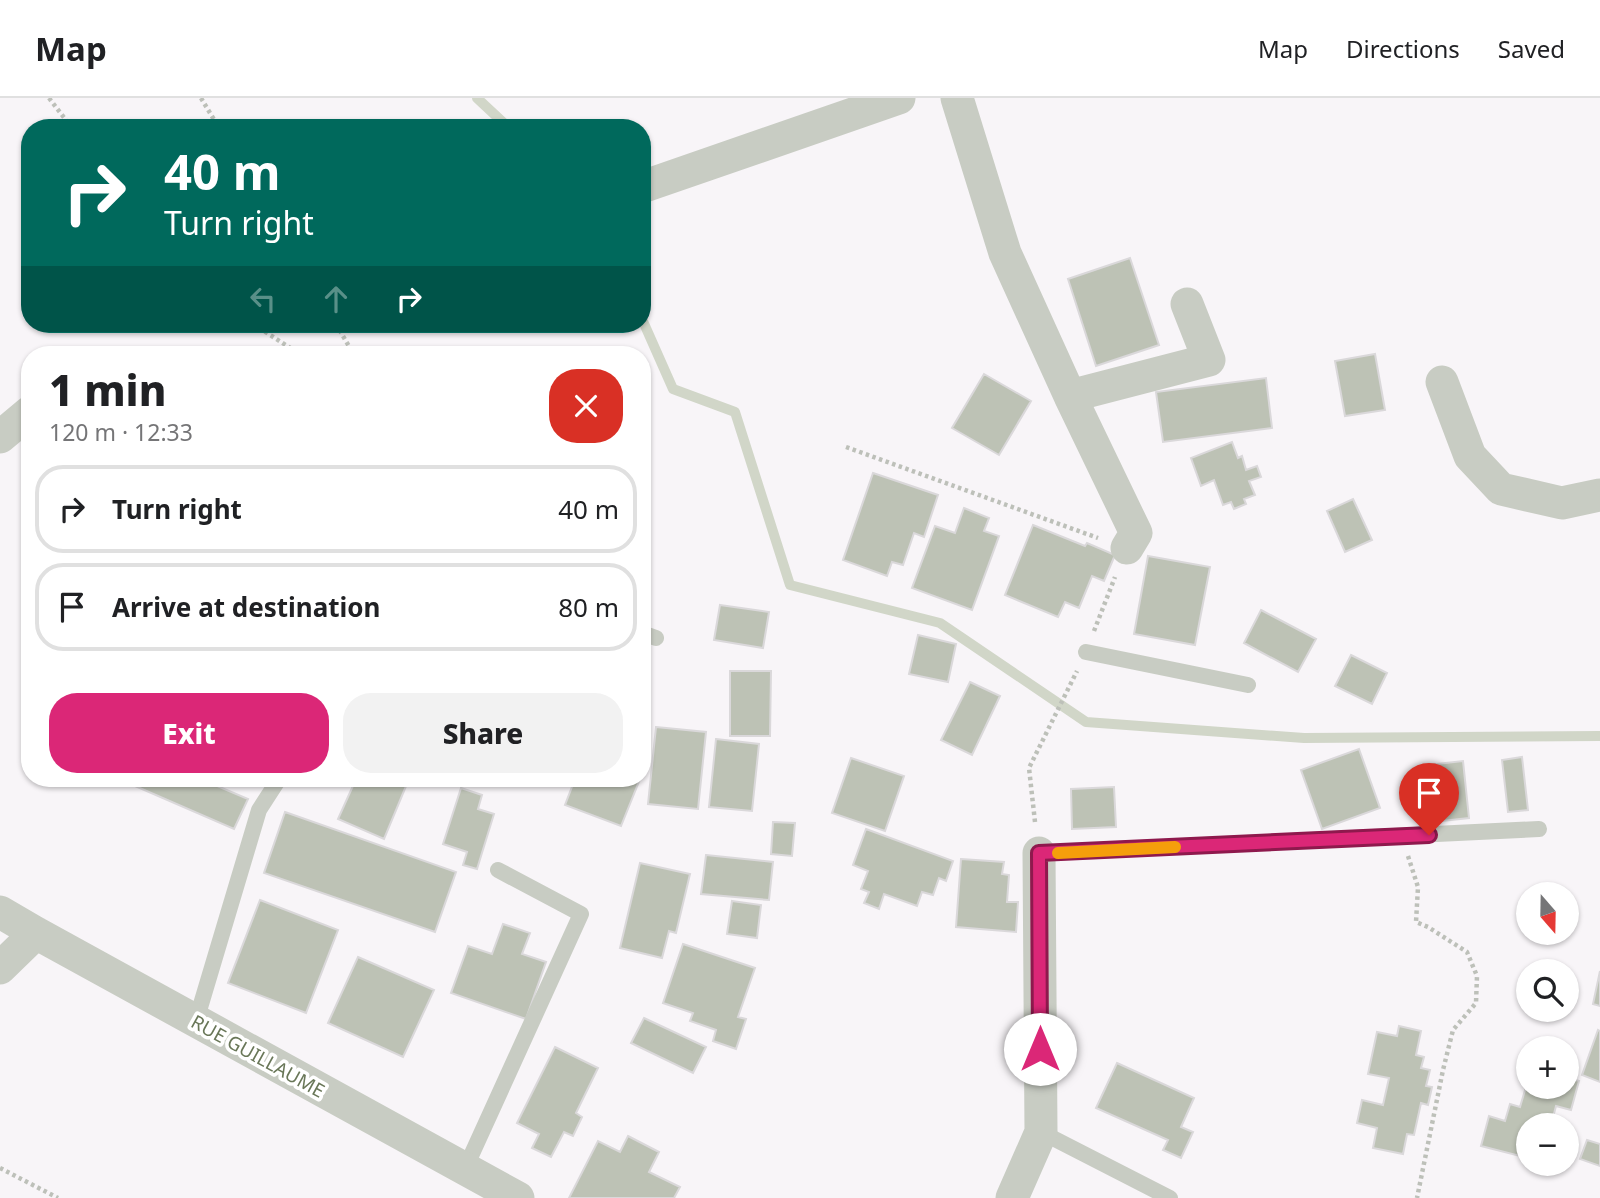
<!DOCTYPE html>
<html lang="en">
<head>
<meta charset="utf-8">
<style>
	body { margin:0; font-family:"Noto Sans",sans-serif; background:#f2f2f2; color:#202124; height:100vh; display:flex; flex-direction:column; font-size:26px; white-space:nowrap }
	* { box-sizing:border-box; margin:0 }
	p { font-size:23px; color:#757577 }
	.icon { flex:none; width:38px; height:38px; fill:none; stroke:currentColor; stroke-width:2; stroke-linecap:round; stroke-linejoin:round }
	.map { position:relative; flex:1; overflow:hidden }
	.details { position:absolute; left:21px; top:248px; width:630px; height:441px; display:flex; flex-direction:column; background:#fff; border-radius:28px; box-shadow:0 2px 5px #0004 }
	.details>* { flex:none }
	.guide { position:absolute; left:21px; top:21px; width:630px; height:214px; border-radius:28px; box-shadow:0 2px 5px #0004; background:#00695c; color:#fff; overflow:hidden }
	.needle { width:46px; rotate:160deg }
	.tools { position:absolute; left:1516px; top:784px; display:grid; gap:14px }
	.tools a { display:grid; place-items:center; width:63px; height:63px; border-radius:50%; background:#fff; box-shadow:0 2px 5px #0004; font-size:35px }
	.pin { position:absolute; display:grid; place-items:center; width:60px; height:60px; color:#fff; margin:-72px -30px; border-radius:50% 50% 50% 0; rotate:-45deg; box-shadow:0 0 7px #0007 }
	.pin .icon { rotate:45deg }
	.me { position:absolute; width:77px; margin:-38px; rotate:0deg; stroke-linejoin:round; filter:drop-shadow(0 0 5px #0008) }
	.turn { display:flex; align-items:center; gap:24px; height:147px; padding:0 28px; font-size:32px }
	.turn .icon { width:91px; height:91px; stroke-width:2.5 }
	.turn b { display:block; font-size:49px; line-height:60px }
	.lanes { display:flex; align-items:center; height:66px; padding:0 28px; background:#0003; justify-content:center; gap:35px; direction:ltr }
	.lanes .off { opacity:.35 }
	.round { display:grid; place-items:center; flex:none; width:74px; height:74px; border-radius:28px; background:#f2f2f2 }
	.headline { display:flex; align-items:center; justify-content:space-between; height:119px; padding:0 28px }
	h1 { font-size:42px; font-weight:800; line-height:52px }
	.button { display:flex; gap:14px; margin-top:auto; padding:14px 28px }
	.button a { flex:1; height:80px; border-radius:28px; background:#db2777; color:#fff; font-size:28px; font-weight:800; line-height:80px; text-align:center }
	.button a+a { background:#f2f2f2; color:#202124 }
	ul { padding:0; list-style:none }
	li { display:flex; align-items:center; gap:21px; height:88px; margin:0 14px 10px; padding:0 14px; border:4px solid #e0e0e0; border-radius:28px }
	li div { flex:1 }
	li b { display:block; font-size:26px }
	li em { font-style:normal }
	header { display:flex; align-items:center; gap:42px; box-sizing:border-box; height:98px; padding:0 35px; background:#fff; border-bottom:2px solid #e0e0e0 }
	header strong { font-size:33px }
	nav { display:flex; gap:38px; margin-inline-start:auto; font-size:24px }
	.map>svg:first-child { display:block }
</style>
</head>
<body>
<header>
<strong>Map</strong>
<nav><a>Map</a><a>Directions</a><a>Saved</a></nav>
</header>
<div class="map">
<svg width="1600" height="1100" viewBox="0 0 1600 1100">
	<rect width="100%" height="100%" fill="#f8f5f8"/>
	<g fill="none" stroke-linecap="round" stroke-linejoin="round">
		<path stroke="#d1d6c8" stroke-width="10" d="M477 0 509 30
			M642 221 673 291 735 314 790 487 940 525 1086 624 1304 640 1600 638"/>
	</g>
	<path fill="#bdc2b5" stroke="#dad8da" stroke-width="2" d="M1130 160 1159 247 1096 268 1068 181Z
		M1375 256 1385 312 1345 318 1335 263Z
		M984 276 1031 303 999 357 952 330Z
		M1266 280 1272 330 1163 344 1156 294Z
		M1232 344 1238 360 1242 358 1246 372 1257 368 1261 379 1249 383 1255 397 1244 401 1246 406 1234 411 1231 404 1223 407 1214 382 1201 388 1191 360Z
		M873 375 938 397 924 439 914 435 903 467 892 464 887 478 843 462Z
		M1353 401 1372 442 1345 454 1327 413Z
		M964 410 989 420 984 433 999 438 972 512 912 490 935 428 955 435Z
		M1033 427 1085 448 1087 445 1115 457 1104 483 1092 478 1079 510 1065 504 1058 519 1005 497Z
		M1148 458 1210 469 1195 547 1134 536Z
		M720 507 769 514 763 550 714 542Z
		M1261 512 1316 541 1298 574 1244 545Z
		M918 537 956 546 948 584 909 576Z
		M1351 557 1387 575 1372 606 1335 588Z
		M730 573H771L770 638H730Z
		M970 584 1000 598 972 657 941 642Z
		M656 629 706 634 698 711 648 706Z
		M716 641 759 646 752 713 709 709Z
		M1359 651 1380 710 1322 731 1301 672Z
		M1522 659 1528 712 1508 714 1502 662Z
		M851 660 904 678 885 733 832 715Z
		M1463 663 1469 720 1433 724 1427 667Z
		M119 681H201L248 701 234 731Z
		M356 681H409L384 741 338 721Z
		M575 681H640L621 728 565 707Z
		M1114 689 1116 729 1072 731 1071 691Z
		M461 690 482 697 478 711 494 716 477 771 463 767 467 754 443 746Z
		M285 714 456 774 435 834 264 775Z
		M773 724 795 725 792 758 771 756Z
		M866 731 953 763 946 783 939 780 933 797 922 794 917 808 884 796 879 811 864 805 869 794 861 791 868 773 853 767Z
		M706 757 773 764 769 802 701 796Z
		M961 761 1004 764 1002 776 1009 777 1007 804H1018L1016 834 956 829Z
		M640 765 690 776 676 835 669 833 662 860 620 850Z
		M260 802 338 832 306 915 228 885Z
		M732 803 761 807 757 840 727 836Z
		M503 826 530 835 522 856 546 864 526 921 451 895 468 848 492 856Z
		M683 846 755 870 738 919 746 921 736 951 713 943 716 932 690 923 693 915 663 905Z
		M358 859 434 892 403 959 328 925Z
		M1600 873V908L1593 906Z
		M644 920 706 949 693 975 631 945Z
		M1399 928 1421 933 1416 957 1424 959 1421 970 1430 972 1426 988 1432 989 1428 1007 1421 1005 1414 1037 1407 1036 1403 1056 1373 1050 1377 1030 1357 1025 1362 1002 1383 1007 1389 980 1368 976 1377 934 1397 938Z
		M1598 932 1600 933V984L1582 977Z
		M555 949 598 970 576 1015 582 1019 573 1038 564 1034 551 1059 532 1050 539 1036 517 1025Z
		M1117 965 1194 1000 1181 1029 1193 1034 1181 1060 1163 1052 1168 1042 1096 1010Z
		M1566 979 1579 983 1571 1012 1556 1008 1551 1027H1528V1060L1481 1048 1489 1018 1505 1023 1510 1006 1520 1009 1528 982V989H1554L1561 991V989H1566Z
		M628 1038 659 1054 649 1074 680 1089 674 1100H569L598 1043 620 1054Z
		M1587 1042 1600 1046V1068L1580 1061Z"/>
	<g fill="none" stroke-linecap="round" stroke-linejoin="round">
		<path stroke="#bdc0b9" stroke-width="4.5" stroke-dasharray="3.5 3.5" stroke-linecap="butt" d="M49 0 72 30
			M201 0 219 30
			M253 226 295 253 299 257
			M336 226 354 257
			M846 349 1098 440
			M1094 533 1115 479
			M1035 724 1029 670 1077 573
			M1408 758 1418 789 1416 824 1428 829 1467 854 1477 878 1476 905 1453 932 1443 972 1417 1100
			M0 1070 58 1100"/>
		<path stroke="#c8ccc3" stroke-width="16" d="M642 535 656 540
			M1086 554 1248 587
			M1039 755 1539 731
			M196 923 259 712 279 681
			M1041 1034 1170 1100
			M465 1071 581 816 498 772"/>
		<path stroke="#c8ccc3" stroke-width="33" d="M957 0 1005 155 1070 298
			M642 89 899 0
			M1442 284 1470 358 1501 391 1562 405 1600 397
			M0 339 30 314
			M1127 450 1136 435 1070 298 1209 262 1187 206
			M0 814 36 835 518 1100
			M0 870 36 835
			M1012 1100 1041 1034 1039 755"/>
	</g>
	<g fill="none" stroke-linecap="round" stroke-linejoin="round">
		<defs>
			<path id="route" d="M1040 951 1039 755 1429 737"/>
		</defs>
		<use href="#route" stroke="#8e194d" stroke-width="18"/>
		<use href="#route" stroke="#db2777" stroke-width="12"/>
		<path stroke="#f59e0b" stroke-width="12" d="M1058 755 1175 749"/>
	</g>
	<g text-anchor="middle" stroke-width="7" stroke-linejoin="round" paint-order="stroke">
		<g font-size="19" fill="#697758" stroke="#fff">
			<text transform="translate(258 958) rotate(29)" y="7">RUE GUILLAUME</text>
		</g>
	</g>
</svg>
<div class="tools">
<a><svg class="needle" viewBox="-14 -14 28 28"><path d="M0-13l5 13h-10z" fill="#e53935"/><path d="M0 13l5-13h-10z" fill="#757577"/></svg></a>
<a><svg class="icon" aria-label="search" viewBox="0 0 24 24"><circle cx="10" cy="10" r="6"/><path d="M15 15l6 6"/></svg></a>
<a>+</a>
<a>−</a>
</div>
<div class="pin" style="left:1429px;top:737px;background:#d93025"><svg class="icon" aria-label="arrive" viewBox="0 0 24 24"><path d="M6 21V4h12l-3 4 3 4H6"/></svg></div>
<svg class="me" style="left:1040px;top:951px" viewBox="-20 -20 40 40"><circle r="19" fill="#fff"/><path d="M0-13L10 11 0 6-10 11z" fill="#db2777"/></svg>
<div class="guide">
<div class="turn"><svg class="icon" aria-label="right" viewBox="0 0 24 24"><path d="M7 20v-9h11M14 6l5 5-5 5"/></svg><div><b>40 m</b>Turn right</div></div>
<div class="lanes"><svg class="icon off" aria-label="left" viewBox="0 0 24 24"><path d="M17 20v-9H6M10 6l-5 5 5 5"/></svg><svg class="icon off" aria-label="ahead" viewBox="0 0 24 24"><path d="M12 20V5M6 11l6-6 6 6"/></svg><svg class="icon" aria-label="right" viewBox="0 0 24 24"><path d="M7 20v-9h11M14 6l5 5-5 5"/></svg></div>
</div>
<section class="details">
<div class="headline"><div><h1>1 min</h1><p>120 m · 12:33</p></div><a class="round" style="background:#d93025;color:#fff"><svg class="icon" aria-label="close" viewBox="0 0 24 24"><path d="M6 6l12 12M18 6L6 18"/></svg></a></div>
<ul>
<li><svg class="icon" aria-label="right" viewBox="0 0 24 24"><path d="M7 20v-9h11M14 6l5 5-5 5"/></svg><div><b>Turn right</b></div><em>40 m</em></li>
<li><svg class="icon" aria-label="arrive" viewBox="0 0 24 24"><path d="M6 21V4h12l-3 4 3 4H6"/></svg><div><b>Arrive at destination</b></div><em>80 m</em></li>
</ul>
<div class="button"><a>Exit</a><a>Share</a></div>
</section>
</div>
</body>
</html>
